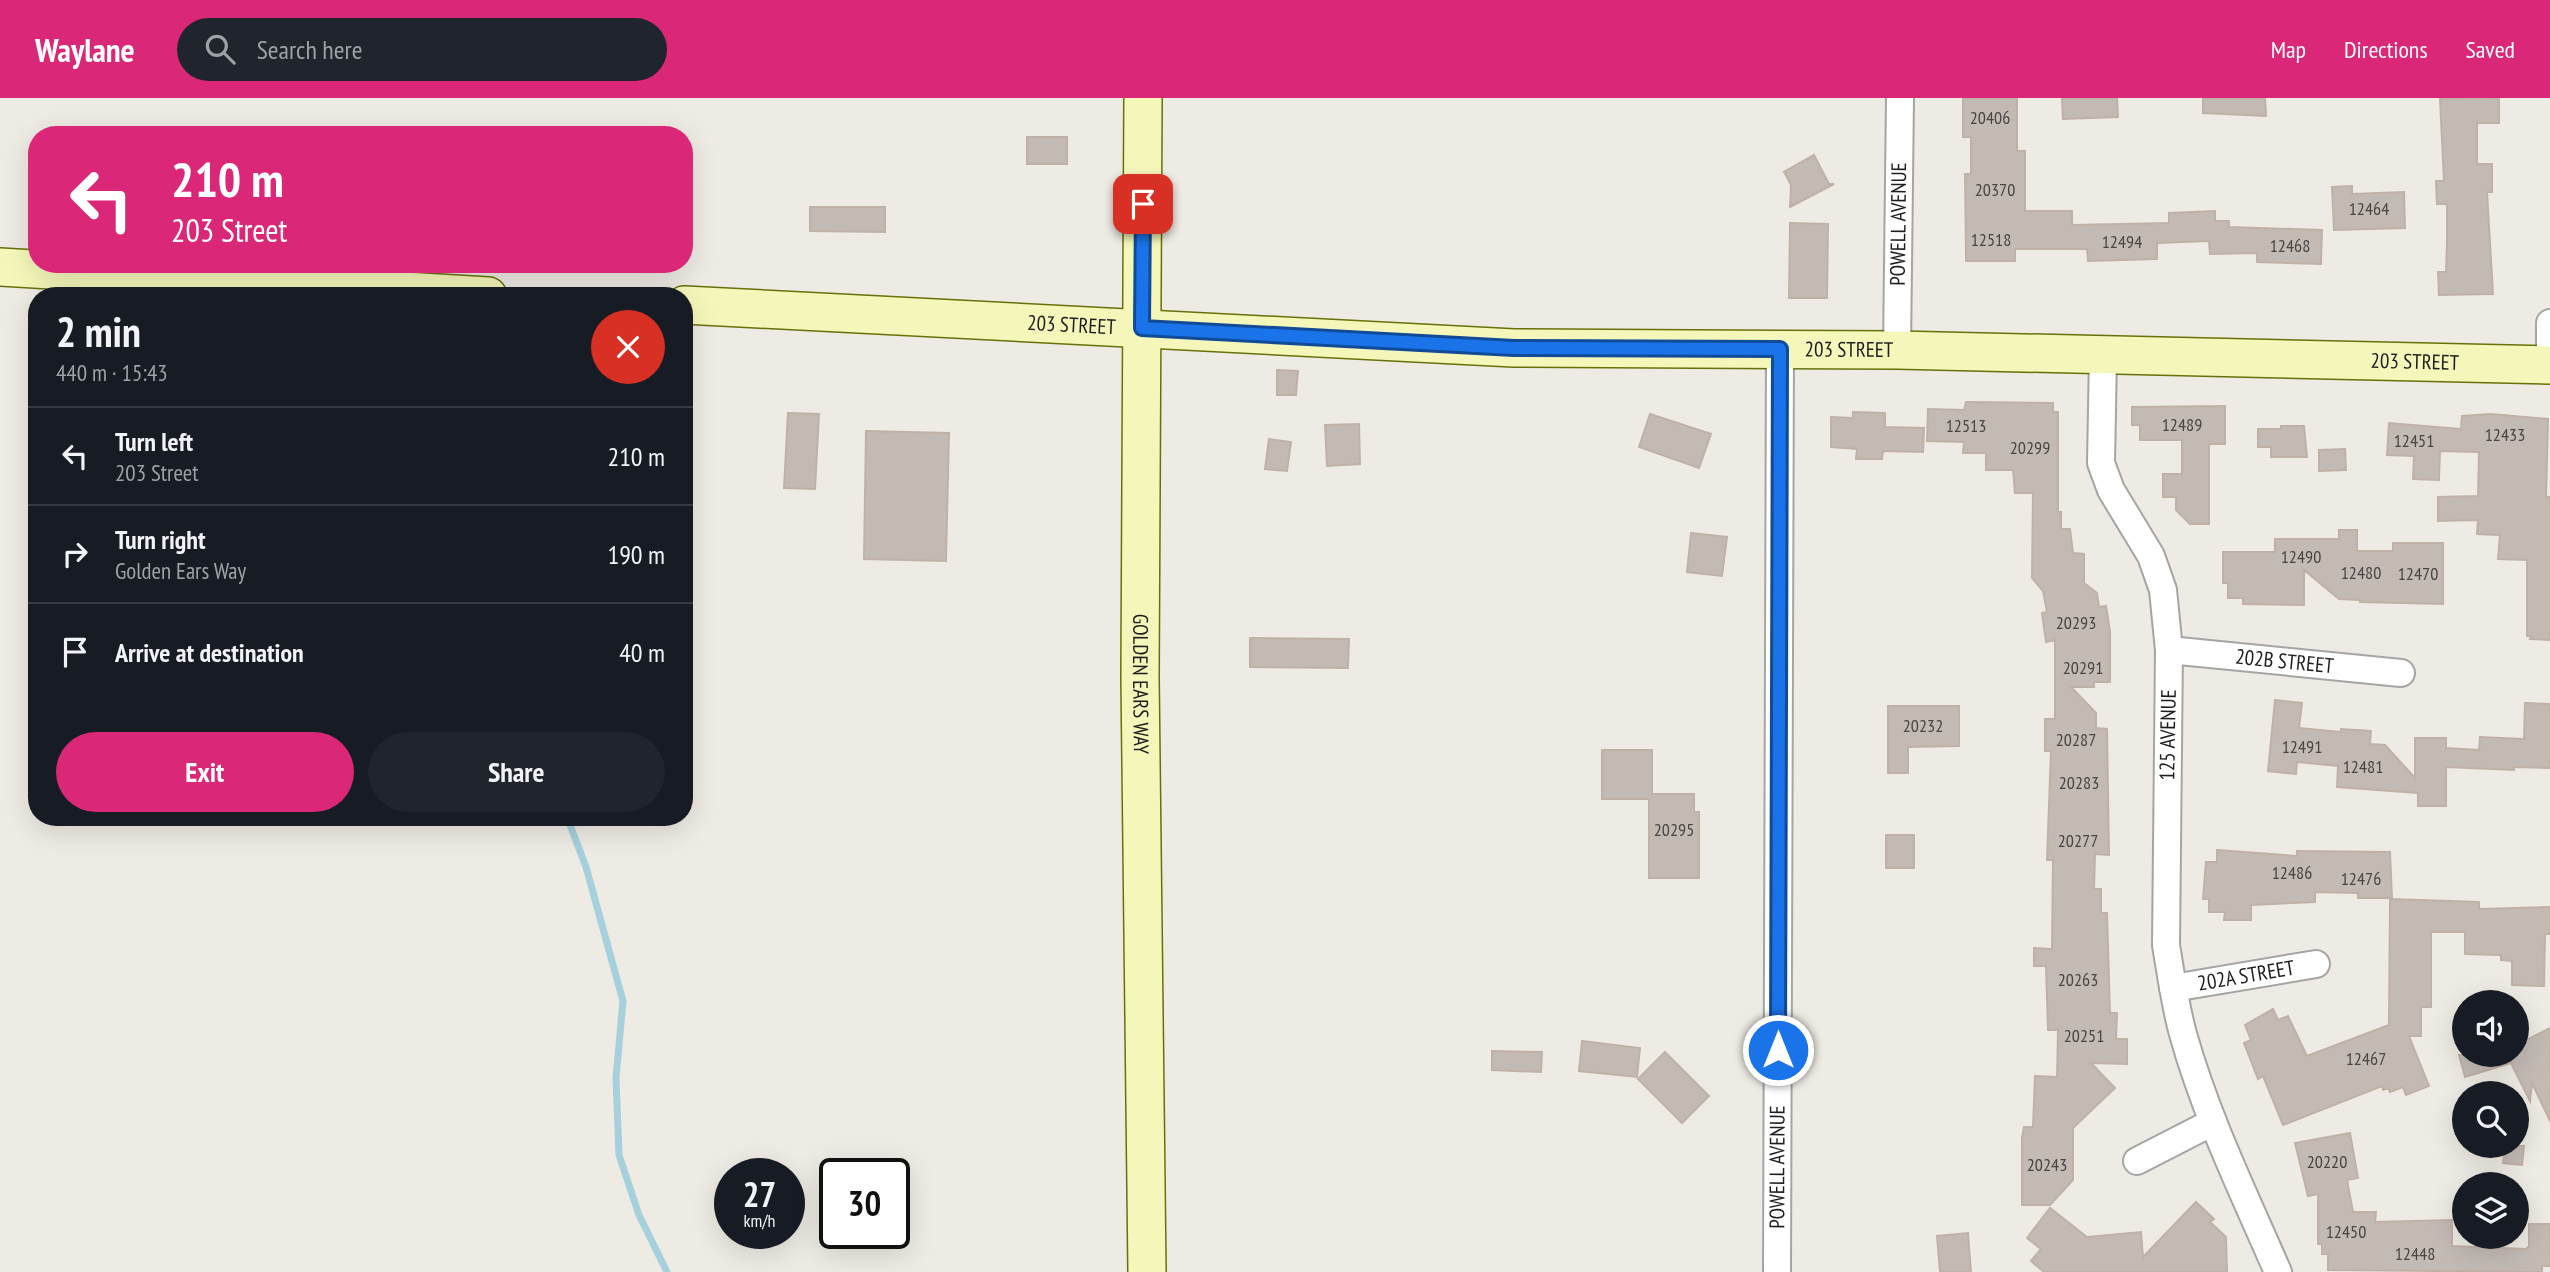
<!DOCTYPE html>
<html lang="en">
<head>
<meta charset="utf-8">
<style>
	body { margin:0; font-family:"PT Sans Narrow",sans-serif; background:#20242c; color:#f1f3f6; height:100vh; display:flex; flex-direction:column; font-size:26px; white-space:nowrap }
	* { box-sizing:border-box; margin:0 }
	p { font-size:23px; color:#9ea1a6 }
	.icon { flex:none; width:38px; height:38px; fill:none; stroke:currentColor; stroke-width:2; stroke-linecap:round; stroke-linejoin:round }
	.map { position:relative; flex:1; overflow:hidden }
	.side { position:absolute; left:28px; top:189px; width:665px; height:539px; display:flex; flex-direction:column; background:#171b24; border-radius:28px; box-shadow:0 7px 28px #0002 }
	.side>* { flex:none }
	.banner { position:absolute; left:28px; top:28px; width:665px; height:147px; border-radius:28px; box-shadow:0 7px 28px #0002; background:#db2777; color:#fff; overflow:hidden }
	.controls { position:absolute; left:2452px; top:892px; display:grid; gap:14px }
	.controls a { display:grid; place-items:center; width:77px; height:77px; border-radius:50%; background:#171b24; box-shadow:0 7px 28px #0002; font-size:35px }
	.speed { position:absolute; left:714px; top:1060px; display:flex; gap:14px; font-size:35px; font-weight:700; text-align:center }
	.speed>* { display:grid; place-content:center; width:91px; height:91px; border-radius:50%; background:#171b24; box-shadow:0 7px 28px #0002; line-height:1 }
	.speed small { font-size:18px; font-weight:400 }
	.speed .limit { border:4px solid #111; border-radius:10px; background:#fff; color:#111 }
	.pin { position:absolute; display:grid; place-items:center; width:60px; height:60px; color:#fff; margin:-30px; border-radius:14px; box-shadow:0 4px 10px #0006 }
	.me { position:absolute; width:77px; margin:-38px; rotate:0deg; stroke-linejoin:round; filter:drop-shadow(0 0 5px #0008) }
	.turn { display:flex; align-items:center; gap:24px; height:147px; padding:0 28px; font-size:32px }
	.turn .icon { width:91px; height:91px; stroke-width:2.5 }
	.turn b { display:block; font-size:49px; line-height:60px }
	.round { display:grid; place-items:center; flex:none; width:74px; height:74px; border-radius:37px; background:#20242c }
	.headline { display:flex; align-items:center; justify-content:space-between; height:119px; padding:0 28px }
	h1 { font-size:42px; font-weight:700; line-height:52px }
	.cta { display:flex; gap:14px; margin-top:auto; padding:14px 28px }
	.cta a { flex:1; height:80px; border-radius:42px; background:#db2777; color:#fff; font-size:28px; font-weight:700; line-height:80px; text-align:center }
	.cta a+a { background:#20242c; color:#f1f3f6 }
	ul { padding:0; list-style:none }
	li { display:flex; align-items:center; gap:21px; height:98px; padding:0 28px; border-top:2px solid #363941 }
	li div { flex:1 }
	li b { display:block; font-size:26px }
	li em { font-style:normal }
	header { display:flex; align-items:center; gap:42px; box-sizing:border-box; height:98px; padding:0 35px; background:#db2777; color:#fff }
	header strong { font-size:33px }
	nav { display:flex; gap:38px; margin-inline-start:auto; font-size:24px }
	.search { width:490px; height:63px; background:#20242c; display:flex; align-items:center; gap:18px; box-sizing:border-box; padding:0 24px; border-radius:38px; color:#9ea1a6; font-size:26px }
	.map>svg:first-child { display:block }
</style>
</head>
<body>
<header>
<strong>Waylane</strong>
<div class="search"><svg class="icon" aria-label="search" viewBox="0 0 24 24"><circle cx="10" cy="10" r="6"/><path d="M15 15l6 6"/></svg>Search here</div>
<nav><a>Map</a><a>Directions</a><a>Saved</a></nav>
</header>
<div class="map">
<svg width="2550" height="1174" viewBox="0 0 2550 1174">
	<rect width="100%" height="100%" fill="#eeebe4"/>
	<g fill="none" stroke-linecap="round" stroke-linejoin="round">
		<path stroke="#a6d0db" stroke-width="7" d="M567 719 586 769 623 903 616 980 619 1057 639 1117 667 1174"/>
	</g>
	<path fill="#c3bab4" stroke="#c0b1a7" stroke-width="2" d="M1963 0H2017V53H2025V113H2072V127L2169 125V115L2215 113V123H2229V129L2322 132 2321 166 2257 164V155L2210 156 2209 143 2157 145V161L2088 163 2087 151H2015V163H1966L1965 76H1971V39H1963Z
		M2062 0H2117L2118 19 2063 21Z
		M2203 0H2265L2266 18 2203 15Z
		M2499 0V25H2477V66H2492V94H2487L2493 196 2439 197 2438 174H2446L2447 144V106H2437L2436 83H2444L2440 1Z
		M1027 39H1067V66H1027Z
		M1814 57 1829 86H1834L1790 109 1791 87 1784 74Z
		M2352 88V96L2404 94 2405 130 2334 132 2332 89Z
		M810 109H885V134L810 133Z
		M1790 125 1828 126 1827 200H1789Z
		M1277 272 1298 273 1296 297H1277Z
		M1966 304 2053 305V314H2058V414H2061V431H2070L2073 455 2084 456V485L2097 495 2099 509 2106 508 2110 533V584H2094V589H2071L2096 615V630L2107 631 2109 757 2095 756 2094 791H2101V815H2107L2110 915H2117L2116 941H2127V966L2091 965 2115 990 2073 1030V1082L2050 1107H2022V1040L2024 1029H2033L2035 978 2057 979 2058 932H2048L2046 868H2034V850L2052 851 2053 762H2047L2051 653H2045V621H2055V542L2046 544 2042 515 2047 514 2043 493 2032 480 2033 395H2015L2013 372H1986V355H1963L1964 344 1927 343 1928 311 1964 312Z
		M2225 308V346H2209V426H2190L2176 412V399H2163V376H2182V342H2140V327H2132V309Z
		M1853 314 1885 315V329L1924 330 1923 354 1883 353 1882 361H1856L1857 351 1831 349V319L1853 320Z
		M788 315 819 316 815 391 784 390Z
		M1650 316 1711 336 1699 370 1639 349Z
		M2491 316 2548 321 2546 399H2550V542L2530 541 2531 538H2527V462L2498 461 2500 437 2477 436 2478 422 2438 423V399L2478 398 2479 354 2440 353 2439 382 2413 381 2414 358 2387 357 2389 325 2461 331 2462 318Z
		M1359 326 1360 366 1327 368 1325 327Z
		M2281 328H2304L2307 359H2271V349H2258V331H2281Z
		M866 333 949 335 946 463 864 461Z
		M1269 341 1291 344 1287 373 1265 371Z
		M2345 351 2346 372 2319 373V352Z
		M2339 432H2357V453H2393V445H2443V506L2360 504V502L2339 501 2304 472V507L2243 506V500H2228V485H2223V454H2275V441H2339Z
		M1691 435 1727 439 1722 478 1687 474Z
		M1250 540 1349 541 1348 570 1250 569Z
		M2275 602 2302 605 2299 630 2341 634V631L2371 633 2370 646 2385 647 2415 680V640H2446V650L2479 652 2480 639 2524 641 2525 605 2550 606V670L2514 669V672L2446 669V708H2418V695L2337 689 2338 668 2297 664 2296 676 2268 673Z
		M1888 608H1959V648L1908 649V675H1888Z
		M1602 652H1652V696H1694V714H1699V780H1649V701H1602Z
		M1886 737H1914V770H1886Z
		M2217 752 2297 758V753L2390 754 2392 800H2358V795L2315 794V804L2251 807V822H2224L2225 814H2209V801H2203L2206 764H2217Z
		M2390 801 2479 804V811L2550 809V836H2545L2544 888 2512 887V863L2501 862V857L2465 856V834H2431V909H2421V938H2409L2429 988 2406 997 2403 989 2390 994 2388 990 2383 992 2382 988 2283 1027 2263 978 2258 981 2244 945 2251 942 2245 927 2273 911 2278 922 2288 918 2307 958 2389 927Z
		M2550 930V1023L2532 985 2530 1003 2511 965 2465 979 2459 957H2516V947Z
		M1582 943 1640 950 1637 979 1579 973Z
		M1492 953 1542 954 1541 974 1492 972Z
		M1665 954 1709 998 1682 1025 1638 981Z
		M2350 1035 2358 1080 2347 1082 2353 1114H2376L2375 1124 2452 1122V1148L2526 1151 2529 1148V1126H2550V1168H2542V1174L2328 1172V1156H2322V1146H2318V1096L2308 1098 2295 1045Z
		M2505 1048H2524L2522 1067 2503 1065Z
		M2196 1104 2214 1121 2210 1124 2226 1139 2227 1174H2044L2031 1163 2041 1151 2027 1140 2050 1110 2087 1139 2141 1134 2143 1159Z
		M1968 1135 1971 1174H1940L1937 1138Z"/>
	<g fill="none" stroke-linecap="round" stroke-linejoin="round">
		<defs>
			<g id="minor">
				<path id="s1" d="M1897 252 1900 0"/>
				<path d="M2103 257 2101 365 2111 392 2151 458 2163 492 2169 552 2166 847C2171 877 2175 907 2183 936 2206 1018 2244 1096 2278 1174"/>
				<path d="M2550 267V225"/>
				<path id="s2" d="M2169 552 2401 575"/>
				<path id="s3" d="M2173 890 2316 866"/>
				<path d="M2137 1063 2213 1024"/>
				<path id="s4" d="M1777 1174 1780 251"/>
			</g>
			<g id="secondary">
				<path id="s5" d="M1143 0 1140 579 1147 1174"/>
				<path d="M0 169 488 198"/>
				<path id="s6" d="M684 207 1514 250 1897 252 2550 267"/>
			</g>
		</defs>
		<use href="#minor" stroke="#a5a5a5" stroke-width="30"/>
		<use href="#secondary" stroke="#677109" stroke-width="40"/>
		<use href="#minor" stroke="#fff" stroke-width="26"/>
		<use href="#secondary" stroke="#f5f7ba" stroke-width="37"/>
	</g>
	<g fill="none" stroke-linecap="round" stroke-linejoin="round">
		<defs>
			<path id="route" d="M1143 106 1142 230 1514 250 1780 251 1778 952"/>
		</defs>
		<use href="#route" stroke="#114b97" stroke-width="18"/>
		<use href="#route" stroke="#1a73e8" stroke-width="12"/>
	</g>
	<g text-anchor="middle" stroke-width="6" stroke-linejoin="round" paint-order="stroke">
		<g font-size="18" fill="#474544">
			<text x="1990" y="26">20406</text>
			<text x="1995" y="98">20370</text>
			<text x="2369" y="117">12464</text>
			<text x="1991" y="148">12518</text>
			<text x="2122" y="150">12494</text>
			<text x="2290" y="154">12468</text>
			<text x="2182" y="333">12489</text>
			<text x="1966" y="334">12513</text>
			<text x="2505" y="343">12433</text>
			<text x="2414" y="349">12451</text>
			<text x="2030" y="356">20299</text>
			<text x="2301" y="465">12490</text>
			<text x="2361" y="481">12480</text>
			<text x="2418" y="482">12470</text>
			<text x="2076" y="531">20293</text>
			<text x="2083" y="576">20291</text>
			<text x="1923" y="634">20232</text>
			<text x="2076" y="648">20287</text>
			<text x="2302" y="655">12491</text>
			<text x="2363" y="675">12481</text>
			<text x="2079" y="691">20283</text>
			<text x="1674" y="738">20295</text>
			<text x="2078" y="749">20277</text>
			<text x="2292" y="781">12486</text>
			<text x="2361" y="787">12476</text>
			<text x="2078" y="888">20263</text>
			<text x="2084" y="944">20251</text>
			<text x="2366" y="967">12467</text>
			<text x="2327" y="1070">20220</text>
			<text x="2047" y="1073">20243</text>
			<text x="2346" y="1140">12450</text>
			<text x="2415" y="1162">12448</text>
		</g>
		<g font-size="21" fill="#1e1e1e" stroke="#fff">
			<text dy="7" stroke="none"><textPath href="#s1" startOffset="126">POWELL AVENUE</textPath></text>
			<text dy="7" stroke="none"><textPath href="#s6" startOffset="388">203 STREET</textPath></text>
			<text dy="7" stroke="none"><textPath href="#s6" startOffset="1166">203 STREET</textPath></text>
			<text dy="7" stroke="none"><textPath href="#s6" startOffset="1732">203 STREET</textPath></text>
			<text dy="7" stroke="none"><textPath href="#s2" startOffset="116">202B STREET</textPath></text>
			<text dy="7" stroke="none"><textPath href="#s5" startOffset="586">GOLDEN EARS WAY</textPath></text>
			<text transform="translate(2168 637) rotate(-89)" y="7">125 AVENUE</text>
			<text dy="7" stroke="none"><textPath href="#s3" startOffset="74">202A STREET</textPath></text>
			<text dy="7" stroke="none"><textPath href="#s4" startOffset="105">POWELL AVENUE</textPath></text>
		</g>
	</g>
</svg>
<div class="controls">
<a><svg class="icon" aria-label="sound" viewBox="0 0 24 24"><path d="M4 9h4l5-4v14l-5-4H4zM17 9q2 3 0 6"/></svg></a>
<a><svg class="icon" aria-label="search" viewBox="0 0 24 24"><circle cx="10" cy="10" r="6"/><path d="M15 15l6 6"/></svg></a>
<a><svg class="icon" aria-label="layers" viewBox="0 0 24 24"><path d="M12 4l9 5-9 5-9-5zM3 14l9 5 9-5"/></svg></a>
</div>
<div class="speed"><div>27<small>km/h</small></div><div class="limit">30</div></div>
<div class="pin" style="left:1143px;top:106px;background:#d93025"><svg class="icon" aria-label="arrive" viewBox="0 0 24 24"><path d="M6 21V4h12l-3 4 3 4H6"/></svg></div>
<svg class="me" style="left:1778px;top:952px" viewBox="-20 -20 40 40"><circle r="17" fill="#1a73e8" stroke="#fff" stroke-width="3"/><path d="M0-11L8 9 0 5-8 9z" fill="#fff"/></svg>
<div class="banner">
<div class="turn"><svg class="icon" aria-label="left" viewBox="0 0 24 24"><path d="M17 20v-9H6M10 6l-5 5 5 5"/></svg><div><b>210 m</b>203 Street</div></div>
</div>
<section class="side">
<div class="headline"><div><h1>2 min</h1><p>440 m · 15:43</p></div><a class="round" style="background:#d93025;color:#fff"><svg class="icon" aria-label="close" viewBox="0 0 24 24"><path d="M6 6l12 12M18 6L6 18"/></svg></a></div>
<ul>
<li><svg class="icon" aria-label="left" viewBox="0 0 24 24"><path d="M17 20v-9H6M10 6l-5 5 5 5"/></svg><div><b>Turn left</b><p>203 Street</p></div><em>210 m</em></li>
<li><svg class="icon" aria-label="right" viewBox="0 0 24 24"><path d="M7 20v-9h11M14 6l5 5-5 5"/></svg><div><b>Turn right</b><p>Golden Ears Way</p></div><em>190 m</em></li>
<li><svg class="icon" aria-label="arrive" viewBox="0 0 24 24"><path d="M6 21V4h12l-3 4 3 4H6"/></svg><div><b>Arrive at destination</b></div><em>40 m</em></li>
</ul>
<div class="cta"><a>Exit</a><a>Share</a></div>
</section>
</div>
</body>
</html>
